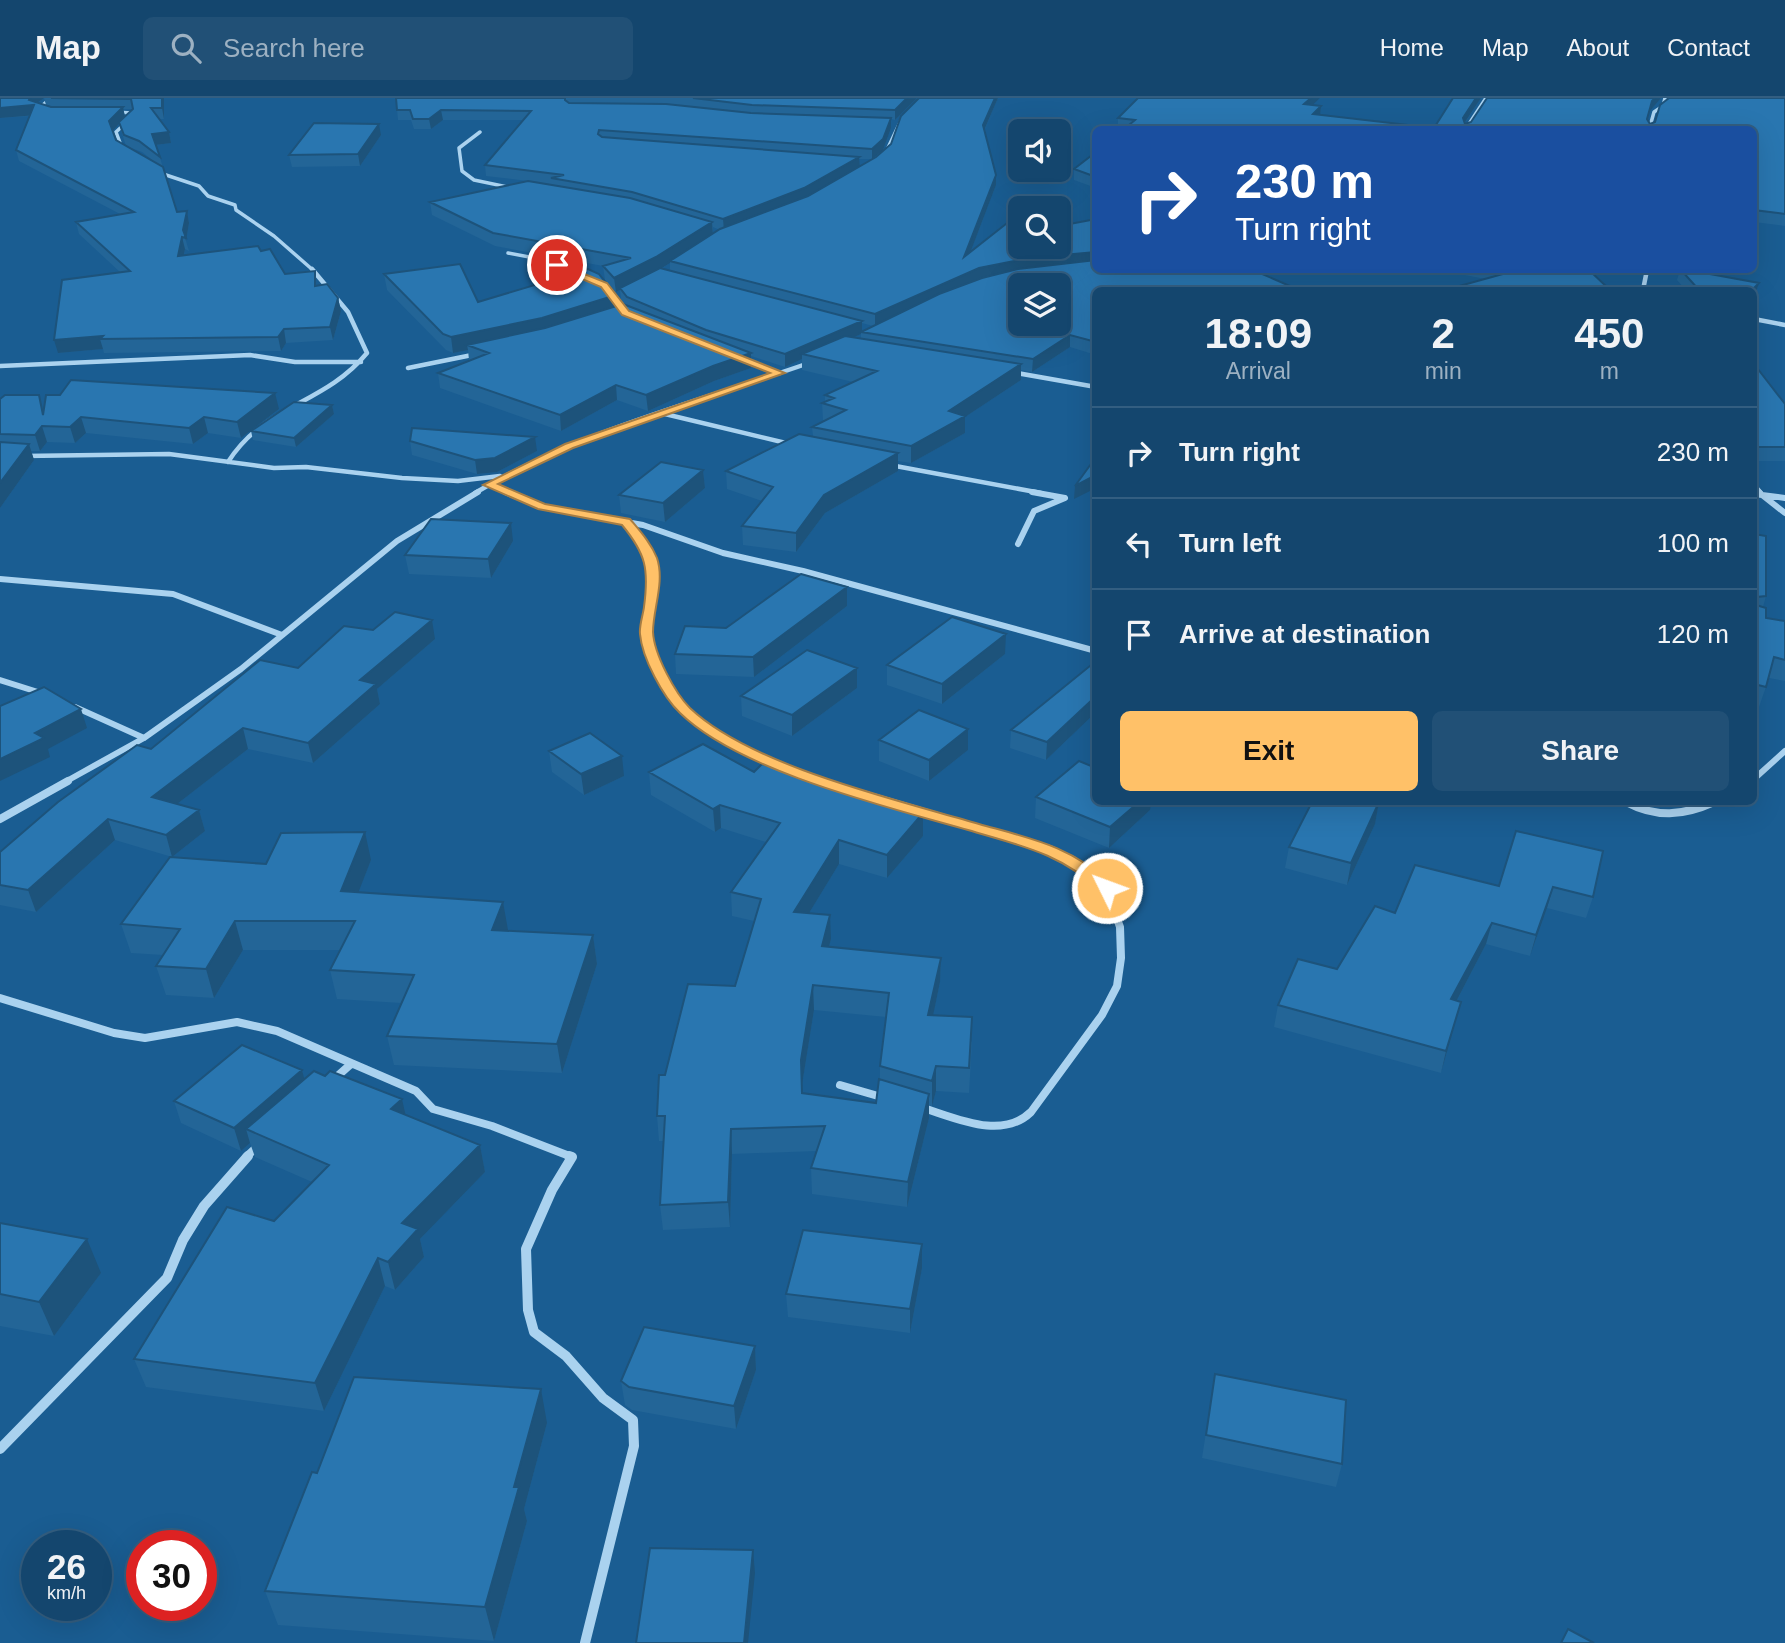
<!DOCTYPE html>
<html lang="en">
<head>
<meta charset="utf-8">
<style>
	body { margin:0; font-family:Helvetica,sans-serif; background:#215076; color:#f1f3f6; height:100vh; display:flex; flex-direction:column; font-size:26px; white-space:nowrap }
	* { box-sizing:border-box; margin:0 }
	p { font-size:23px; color:#9db1c2 }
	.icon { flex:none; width:38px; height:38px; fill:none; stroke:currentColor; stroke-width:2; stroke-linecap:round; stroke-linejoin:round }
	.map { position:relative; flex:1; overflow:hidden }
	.panel { position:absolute; left:1092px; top:189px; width:665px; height:518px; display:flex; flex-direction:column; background:#14466e; border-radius:10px; box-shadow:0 7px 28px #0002,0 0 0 2px #335e81 }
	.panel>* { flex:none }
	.top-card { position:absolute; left:1092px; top:28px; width:665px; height:147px; border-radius:10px; box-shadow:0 7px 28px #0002,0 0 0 2px #335e81; background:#1a4fa0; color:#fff; overflow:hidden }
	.buttons { position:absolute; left:1008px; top:21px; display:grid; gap:14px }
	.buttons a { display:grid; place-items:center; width:63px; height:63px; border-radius:10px; background:#14466e; box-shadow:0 7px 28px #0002,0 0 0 2px #335e81; font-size:35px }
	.speed { position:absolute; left:21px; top:1432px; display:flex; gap:14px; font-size:35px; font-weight:700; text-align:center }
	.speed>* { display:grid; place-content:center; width:91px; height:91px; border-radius:50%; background:#14466e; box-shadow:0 7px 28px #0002,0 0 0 2px #335e81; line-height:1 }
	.speed small { font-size:18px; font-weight:400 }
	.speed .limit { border:10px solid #d22; background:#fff; color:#111 }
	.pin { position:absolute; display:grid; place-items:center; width:60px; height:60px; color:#fff; margin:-30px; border:4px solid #fff; border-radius:50%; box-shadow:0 2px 7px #0007 }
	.me { position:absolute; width:77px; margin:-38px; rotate:312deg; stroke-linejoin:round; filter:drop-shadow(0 0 5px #0008) }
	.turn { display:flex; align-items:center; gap:24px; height:147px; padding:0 28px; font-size:32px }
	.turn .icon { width:91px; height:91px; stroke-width:2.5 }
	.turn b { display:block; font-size:49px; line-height:60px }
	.eta { display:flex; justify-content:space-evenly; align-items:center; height:119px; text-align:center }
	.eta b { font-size:42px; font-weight:600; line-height:49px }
	.action { display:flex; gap:14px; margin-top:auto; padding:14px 28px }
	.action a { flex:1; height:80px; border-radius:10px; background:#ffc168; color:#111; font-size:28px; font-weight:600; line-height:80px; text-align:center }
	.action a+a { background:#215076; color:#f1f3f6 }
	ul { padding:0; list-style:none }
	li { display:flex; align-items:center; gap:21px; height:91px; padding:0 28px; border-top:2px solid #335e81 }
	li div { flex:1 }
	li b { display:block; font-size:26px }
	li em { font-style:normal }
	header { display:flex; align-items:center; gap:42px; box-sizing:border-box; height:98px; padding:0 35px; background:#14466e; border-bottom:2px solid #335e81 }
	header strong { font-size:33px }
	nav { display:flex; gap:38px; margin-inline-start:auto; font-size:24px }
	.search { width:490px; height:63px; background:#215076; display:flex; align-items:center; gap:18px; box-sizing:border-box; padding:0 24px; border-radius:10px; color:#9db1c2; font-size:26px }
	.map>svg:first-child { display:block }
</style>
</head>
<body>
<header>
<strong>Map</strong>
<div class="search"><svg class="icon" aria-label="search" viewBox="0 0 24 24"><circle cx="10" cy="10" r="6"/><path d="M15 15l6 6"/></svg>Search here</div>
<nav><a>Home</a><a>Map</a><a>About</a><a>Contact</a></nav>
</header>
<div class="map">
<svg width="1785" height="1545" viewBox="0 0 1785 1545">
	<rect width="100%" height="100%" fill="#1a5d92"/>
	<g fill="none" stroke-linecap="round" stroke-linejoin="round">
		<path stroke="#aad2ef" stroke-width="3.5" d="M37 12 51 0
			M114 14 132 15V19L116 34 122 50
			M1465 32 1486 0
			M1649 32 1654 14 1663 8 1665 0
			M480 34 459 50 462 73 474 82 512 90
			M886 54 903 18
			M157 74 199 88 208 98 235 107 236 112 274 138 314 173
			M508 155 540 161 570 173"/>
		<path stroke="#aad2ef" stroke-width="4.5" d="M566 171 584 178
			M1643 192 1647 172
			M1754 221 1785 227
			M743 262 780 275
			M0 268 250 257 295 264H361
			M408 270 477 256
			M1011 274 1096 289
			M665 316 790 346
			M24 358 169 356 274 370 306 369 402 380 458 383 500 378
			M228 364C266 305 323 308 367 255L348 214 312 171
			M890 367 1041 395
			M489 387 509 395
			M1754 387 1761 395
			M475 395C577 334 697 304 809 265"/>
		<path stroke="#aad2ef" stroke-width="6" d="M505 394 542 409 643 427 723 455 803 473 1096 553
			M1759 394 1762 397 1785 400
			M1754 396 1762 397 1785 415
			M626 424C666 472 648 474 647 528 645 619 754 659 823 684
			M1018 446 1034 413 1065 400 1032 394
			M0 481 173 496 282 537
			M0 582 41 595
			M75 609 144 640
			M1754 681 1785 653
			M65 684 144 640 241 571 397 443 478 394"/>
		<path stroke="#aad2ef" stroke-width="8" d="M819 683 1050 751 1073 762 1105 788 1120 829 1121 860 1117 888 1102 917 1031 1014C1001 1043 954 1019 920 1009
			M1626 704C1656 720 1683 718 1714 704
			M0 721 68 683
			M0 900 114 935 145 940 237 924 277 933 416 993 433 1011 492 1028 572 1059
			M333 982 351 966
			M840 987 885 1000
			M246 1059 258 1048"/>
		<path stroke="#aad2ef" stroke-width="10" d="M569 1058 572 1059 552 1092 526 1151 528 1212 534 1234 566 1258 603 1300 633 1322 634 1348 585 1545
			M0 1351 167 1180 183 1142 204 1108 248 1058"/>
	</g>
	<path fill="#236597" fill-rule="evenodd" d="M0 0H164V21H159L169 34 171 45 156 47 177 114 187 113 189 125 186 143 189 153 185 151 184 158 261 153 285 176 318 188 338 200 341 213 333 242 286 245 281 253 104 255 103 251 58 255 121 175 79 136 76 124 120 116 19 63 16 52 30 18 0 20ZM44 0 46 7 37 5ZM123 11H133L125 18ZM119 26 126 48 142 54 156 65 116 42 113 33Z
		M396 0H917L895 22 891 21V30L883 52 873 61 891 46 919 0H998L984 33 996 77V87L970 155 1096 192V257L1070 249 1032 274 1021 272V282L965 319V335L911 365 898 363V373L825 415 796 454 743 447 742 428 762 403 727 391 726 373 813 338 812 329 826 323 823 322 822 305 825 304V297L853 284 802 272V261L785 269 751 258V270L714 283 648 313 617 302 561 333 440 290 438 275 471 262H469L468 252 453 255 446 252 387 192 384 176 478 204 617 208 624 206 621 202 620 192 616 194 605 182 603 168 495 148 432 117 430 104 528 83 486 78 485 67 523 22H443L431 31H414L411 22H398ZM859 61H872L860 69ZM713 129 720 132 713 136ZM670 165V173L661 171ZM862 225 873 228 862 233ZM861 236V241L853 239Z
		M1320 0 1312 7 1321 8 1320 17 1434 30 1481 0 1465 25V26L1471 24 1487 0H1661L1650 13 1647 22 1650 26 1785 0V128L1754 124V32L1118 30V20Z
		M381 37 360 68 292 69 289 57Z
		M1096 54V90L1074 82V71Z
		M1439 172H1589L1485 181Z
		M1680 172H1688L1759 185 1755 197 1754 199V192H1686L1677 182Z
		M1754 266 1785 306V363H1754Z
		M0 301 44 314 279 311 241 340 208 335 193 346 86 335 75 345 47 344 40 353H31L34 362 0 410Z
		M332 307 334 316 296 349 253 342 251 333Z
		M410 343 537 353 497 374 477 376 412 357Z
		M703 372 705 390 665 424 621 415 619 397Z
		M1754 436 1766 498 1763 509 1766 520 1785 523V583L1769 580 1759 609 1754 608Z
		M513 443 491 480 409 476 405 457Z
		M847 489V508L754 579 676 576 675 556 726 530Z
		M435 541 377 591 380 606 313 665 248 651 177 706 199 712 205 733 172 759 115 742 36 814 0 807V754L151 651 298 570Z
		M1005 556 942 606 887 587V567Z
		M1096 563V618L1093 617 1046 662 1010 650 1011 632Z
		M857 570V590L792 638 742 618 741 598Z
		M879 642 968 652 929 683 879 663Z
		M549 653 624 678 584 697 552 674Z
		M649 674H754L923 715V738L887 780 839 766 809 815 831 841 829 849 941 860 940 884 933 917 972 944 969 995 936 993 932 1008 929 1007V1020L907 1109 812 1096 811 1070 817 1053 732 1056 730 1129 663 1132 660 1107 664 1043H659L657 1018 665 977 735 888 754 823 732 818 731 794 766 744 721 730 715 734 651 697ZM814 912 886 919 880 968V981L876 1005 802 995V987Z
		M1036 699 1150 712 1109 750 1035 720Z
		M1379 704 1375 726 1347 787 1285 770 1289 749Z
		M1603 753 1593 799 1586 820 1547 810 1530 858 1486 846 1457 902 1461 904 1441 975 1274 929 1278 907 1337 871 1395 815 1499 788Z
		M371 762 358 794 508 832 593 837 597 866 562 975 394 967 387 938 401 905 337 901 330 872 340 852H243L214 900 166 897 156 868 163 857 131 855 121 826 266 766Z
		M302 972 304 982 405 1016 480 1047 485 1074 420 1141 424 1159 395 1192 385 1188 324 1313 146 1289 134 1261 312 1084 255 1059 250 1045 241 1053 181 1025 174 1003Z
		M0 1125 101 1175 54 1238 0 1228Z
		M922 1146V1170L910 1235 788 1219 786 1196Z
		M755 1248 756 1272 736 1331 632 1312 625 1307 621 1283Z
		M1215 1276 1342 1366 1336 1389 1202 1360Z
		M547 1325 524 1411 527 1423 494 1543 278 1527 265 1493 317 1375Z"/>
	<path fill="#1d537b" d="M30 0H44L34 7 37 17 0 20V10L29 2Z
		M162 0H164V21L162 10Z
		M907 0H917L895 22V12Z
		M995 0H998L982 37 983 27Z
		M1311 0H1320L1303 16 1304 6Z
		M1476 0H1481L1461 30 1463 20Z
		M1655 0H1661L1650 13 1652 3Z
		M1321 8 1320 18 1313 16Z
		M123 9 125 19 112 34 109 23Z
		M441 12 443 22 431 31 429 21Z
		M891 20V30L883 52 872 61V51Z
		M379 26 381 37 360 68 358 56Z
		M169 34 171 45 155 47 152 36Z
		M859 59 860 69 804 101 724 133 723 121Z
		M996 77V87L964 171V159Z
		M187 113 189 125 186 143 183 132Z
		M712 124 713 138 670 163V165L657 173 616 194 614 180Z
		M182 139 185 151 181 171 178 158Z
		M1096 154V166L875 229V216L979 170 1029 160Z
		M1759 185 1755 197 1754 199V192H1752Z
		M616 197 617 212 544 235 467 247 468 252 453 255 451 239Z
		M338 200 341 213 333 242 330 229Z
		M862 223V234H861V236L810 258 802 256V261L785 269V256Z
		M284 231 286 245 281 253 278 239Z
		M1070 237V249L1032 274 1033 261Z
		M103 238 100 241 103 251 58 255 54 242Z
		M751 255V270L714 283 648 313 646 297 713 268Z
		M1021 266V282L965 319V335L911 365V348L949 313Z
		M616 287 617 302 561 333 560 317Z
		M275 295 279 311 241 340 237 324Z
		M332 307 334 316 296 349 294 340Z
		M81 319 86 335 75 345 70 329Z
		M204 319 208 335 193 346 189 330Z
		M42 328 47 344 40 353 35 337Z
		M535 339 537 353 497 374 477 376 475 362Z
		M29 346 34 362 0 410V385Z
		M898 355V373L825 415 796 454V435L824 397Z
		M703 372 705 390 665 424 663 405Z
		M1096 377V390L1074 401 1075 388Z
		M511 425 513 443 491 480 488 461Z
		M847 489V508L754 579 753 559Z
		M432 522 435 541 377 591 380 606 313 665 308 645 360 582Z
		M1006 536 1005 556 942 606V586Z
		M857 570V590L792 638V617Z
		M1094 600 1093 617 1046 662 1047 644Z
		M81 611 87 630 48 651 50 659 0 683V661L35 635Z
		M243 630 248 651 159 720 152 699Z
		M968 631V652L929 683V662Z
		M622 658 624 678 584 697 581 676Z
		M1139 704H1151L1150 712 1109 750 1110 729Z
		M1379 704 1375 726 1347 787 1351 765Z
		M720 707 721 730 715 734 713 711Z
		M199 712 205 733 172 759 166 737Z
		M923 715V738L887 780V757Z
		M108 721 115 742 36 814 28 792Z
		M365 734 371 762 348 821 341 793Z
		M839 742V766L795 838 794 814Z
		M1553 789 1547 810 1530 858 1536 837Z
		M503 804 508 832H492Z
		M830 817 831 841 823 872 822 848Z
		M235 823 243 852 214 900 206 871Z
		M1492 825 1486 846 1446 923 1451 901Z
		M593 837 597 866 562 975 557 946Z
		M941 860 940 884 928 942V917Z
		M813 887 814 912 802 987 803 1020 801 962Z
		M1461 904 1455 925 1441 975 1446 953Z
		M936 968V993L932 1008V983Z
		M302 972 308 995 246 1031 250 1045 241 1053 234 1030Z
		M929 996V1020L907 1109 908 1084Z
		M402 1001 408 1028 391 1011Z
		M731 1031 732 1056 730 1129 728 1104Z
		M480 1047 485 1074 420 1141 424 1159 395 1192 388 1164 402 1125Z
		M87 1141 101 1175 54 1238 39 1204Z
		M922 1146V1170L910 1235V1211Z
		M378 1160 385 1188 324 1313 315 1285Z
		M755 1248 756 1272 736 1331 734 1308Z
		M541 1291 547 1325 524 1411 527 1423 494 1543 485 1509 514 1389Z
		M753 1452 755 1475 748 1545H744Z"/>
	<path fill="#2976b0" stroke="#1d537b" stroke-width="2" fill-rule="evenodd" d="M0 0H30L29 2 51 9H123L109 23 116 42 163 69 177 114 187 113 183 132 186 140 182 139 178 158 258 148 261 153 270 151 285 176 315 173V188L327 186 338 200 330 229 284 231 278 239 100 241 103 238 54 242 62 182 130 173 76 124 134 114 16 52 34 7 0 10Z
		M51 0H162V10H151L169 34 152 36 160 59 139 43 124 37 119 24 133 11 131 1Z
		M396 0H565V2L569 5 666 6 751 15 891 20 883 41 872 51 599 32 598 36 602 39 859 59 804 90 723 121 632 94 551 80 564 77 485 67 531 13 441 12 429 21H413L410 12H397Z
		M693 0H907L895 12 752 7Z
		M919 0H995L983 27 996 77 964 159 1016 118 1020 119V149H1059V128L1096 121V154L1029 160 979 170 875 216 670 163 720 131 808 98 876 59 891 46 901 18Z
		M1138 0H1311L1304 6 1321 8 1313 16 1434 30 1453 0H1476L1463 20 1465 26 1471 24 1487 0H1655L1652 3 1647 21 1650 26 1655 24 1660 7 1669 0H1785V116L1754 112V32H1123L1135 22 1118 20Z
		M314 25 379 26 358 56 289 57Z
		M1096 54V79L1074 71Z
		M528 83 630 100 712 124 656 159 614 180 603 168 631 160 493 135 430 104Z
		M1096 162V172H1253L1299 192H1096V244L1070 237 1033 261 861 234 939 196 982 180 1018 171ZM1020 187H1059V226H1020Z
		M460 166 478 204 588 171 599 176 616 197 542 220 451 239 443 236 384 176Z
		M660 170 862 223 785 256 706 232 627 199 620 190Z
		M1500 172H1589L1610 192H1445L1510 174Z
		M1681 172H1688L1759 185 1752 192H1699Z
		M623 206 751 255 713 268 646 297 616 287 560 317 438 275 489 255 467 247 545 230Z
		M845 238 1021 266 949 313 965 318 911 348 812 329 846 312 822 305 834 300 825 297 877 273 802 256Z
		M1754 266 1785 306V349H1754Z
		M71 282 275 295 237 324 204 319 189 330 81 319 70 329 42 328 35 337 0 336V301L5 297H39L43 317 46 297H60Z
		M294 304 332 307 294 340 251 333Z
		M412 330 535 339 495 360 475 362 410 343Z
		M799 336 898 355 824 397 796 435 742 428 773 389 726 373Z
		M0 344 29 346 0 385Z
		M1096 359V377L1075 388Z
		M661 364 703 372 663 405 619 397Z
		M431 421 511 425 488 461 405 457Z
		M1754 436 1766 438V498L1757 499 1756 507 1766 510V520L1785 523V562L1774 559 1766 589 1754 586Z
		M801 476 847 489 753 559 675 556 685 528 726 530Z
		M395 514 432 522 360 582 376 586 308 645 243 630 152 699 199 712 166 737 108 721 28 792 0 787V754L58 704 137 647 151 651 260 562 298 570 344 528 373 532Z
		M952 519 1006 536 942 586 887 567Z
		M807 552 857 570 792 617 741 598Z
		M1096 563V600H1094L1047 644 1011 632Z
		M44 589 81 611 35 635 44 640 0 661V608Z
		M919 612 968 631 929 662 879 642Z
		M590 635 622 658 581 676 549 653Z
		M703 646 754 674 762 666 923 715 887 757 839 742 794 814 830 817 822 848 941 860 928 917 972 919 969 970 936 968 932 983 880 968 889 895 813 887 801 962 802 995 876 1005 879 981 929 996 908 1084 811 1070 825 1028 731 1031 728 1104 660 1107 665 1018H657L659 977H665L688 886 735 888 761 801 731 794 780 725 720 707 713 711 649 674Z
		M1079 663 1096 670V704H1139L1110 729 1036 699Z
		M1312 704H1379L1351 765 1289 749Z
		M1516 733 1603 753 1593 799 1553 789 1536 837 1492 825 1451 901 1461 904 1446 953 1278 907 1298 861 1337 871 1375 808 1395 815 1415 767 1499 788Z
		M365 734 341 793 503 804 492 832 593 837 557 946 387 938 414 877 330 872 355 823H235L206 871 156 868 180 831 121 826 170 759 266 766 281 735Z
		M242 947 302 972 234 1030 174 1003Z
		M314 973 325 978 330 973 402 1001 391 1011 480 1047 402 1125 418 1131 388 1164 378 1160 315 1285 134 1261 227 1109 274 1123 329 1067 246 1031Z
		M0 1125 87 1141 39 1204 0 1196Z
		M803 1132 922 1146 910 1211 786 1196Z
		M644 1229 755 1248 734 1308 629 1289 621 1283Z
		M1215 1276 1346 1302 1342 1366 1206 1337Z
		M354 1279 541 1291 514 1389H519L485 1509 265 1493 312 1374 317 1375Z
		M650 1450 753 1452 744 1545H636Z
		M1568 1531 1594 1545H1561Z"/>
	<path fill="#ffc168" stroke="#a67d44" stroke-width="2" d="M557 165 607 185 629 213 785 275 573 350 498 386 545 406 630 421C640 433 651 445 657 460 665 484 653 511 653 534 654 556 675 595 690 610 751 668 898 702 979 726 1033 741 1071 748 1113 787V794H1102C1060 755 1022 748 968 732 887 709 739 673 680 615 663 599 642 560 640 536 639 528 643 517 644 509 649 471 646 456 622 427L538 411 483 387 565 346 770 275 622 217 601 189 554 169Z"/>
</svg>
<div class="buttons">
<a><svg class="icon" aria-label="sound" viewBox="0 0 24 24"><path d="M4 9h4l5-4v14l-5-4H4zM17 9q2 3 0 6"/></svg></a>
<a><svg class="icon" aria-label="search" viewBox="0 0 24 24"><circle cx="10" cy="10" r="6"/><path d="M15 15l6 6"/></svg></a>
<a><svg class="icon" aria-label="layers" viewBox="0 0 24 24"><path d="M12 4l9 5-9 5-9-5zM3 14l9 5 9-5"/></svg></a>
</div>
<div class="speed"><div>26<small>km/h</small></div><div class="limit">30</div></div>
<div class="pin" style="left:557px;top:167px;background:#d93025"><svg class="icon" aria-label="arrive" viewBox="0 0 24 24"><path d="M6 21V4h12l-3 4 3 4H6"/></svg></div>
<svg class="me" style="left:1107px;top:790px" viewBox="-20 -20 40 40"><circle r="17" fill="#ffc168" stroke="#fff" stroke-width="3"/><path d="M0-11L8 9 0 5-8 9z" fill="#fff"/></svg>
<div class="top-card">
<div class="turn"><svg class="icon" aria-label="right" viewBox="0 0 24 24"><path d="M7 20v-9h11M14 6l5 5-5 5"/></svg><div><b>230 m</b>Turn right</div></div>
</div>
<section class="panel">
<div class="eta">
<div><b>18:09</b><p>Arrival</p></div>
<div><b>2</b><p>min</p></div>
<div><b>450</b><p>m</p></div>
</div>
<ul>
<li><svg class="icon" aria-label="right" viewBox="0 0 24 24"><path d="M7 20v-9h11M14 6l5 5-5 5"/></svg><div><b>Turn right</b></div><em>230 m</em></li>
<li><svg class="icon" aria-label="left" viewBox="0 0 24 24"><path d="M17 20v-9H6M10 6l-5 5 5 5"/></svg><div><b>Turn left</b></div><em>100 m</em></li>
<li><svg class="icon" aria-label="arrive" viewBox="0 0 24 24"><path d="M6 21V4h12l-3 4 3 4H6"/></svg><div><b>Arrive at destination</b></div><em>120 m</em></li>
</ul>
<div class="action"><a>Exit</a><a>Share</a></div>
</section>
</div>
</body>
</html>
